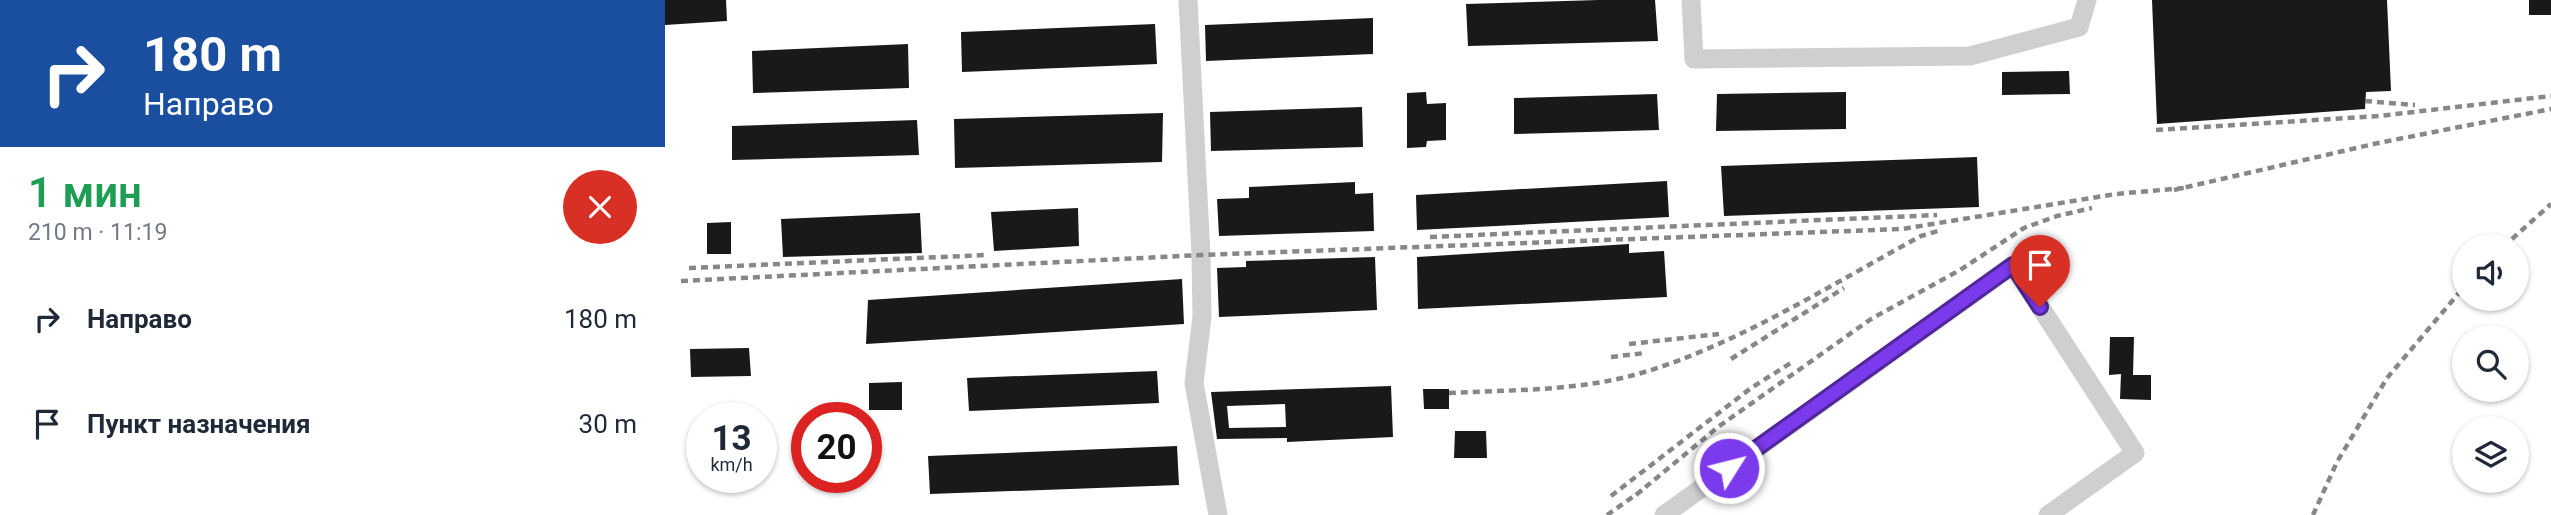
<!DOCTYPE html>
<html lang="ru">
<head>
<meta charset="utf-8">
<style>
	body { margin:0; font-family:Roboto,sans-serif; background:#f6f6f7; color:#1f2937; height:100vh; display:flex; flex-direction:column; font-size:26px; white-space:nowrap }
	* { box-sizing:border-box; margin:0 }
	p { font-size:23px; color:#747a83 }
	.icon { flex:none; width:38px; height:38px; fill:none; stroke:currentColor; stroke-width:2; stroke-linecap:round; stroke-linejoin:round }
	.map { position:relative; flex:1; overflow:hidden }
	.side { display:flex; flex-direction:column; background:#fff; width:665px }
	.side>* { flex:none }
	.guide { background:#1a4fa0; color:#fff; overflow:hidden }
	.buttons { position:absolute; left:1787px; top:234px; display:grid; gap:14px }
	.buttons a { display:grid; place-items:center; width:77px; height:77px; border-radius:50%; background:#fff; box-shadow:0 2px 5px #0004; font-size:35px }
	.speed { position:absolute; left:21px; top:402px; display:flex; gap:14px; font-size:35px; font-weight:700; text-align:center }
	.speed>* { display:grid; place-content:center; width:91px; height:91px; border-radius:50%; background:#fff; box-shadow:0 2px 5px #0004; line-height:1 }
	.speed small { font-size:18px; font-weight:400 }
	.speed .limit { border:10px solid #d22; background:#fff; color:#111 }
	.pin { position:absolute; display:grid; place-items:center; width:60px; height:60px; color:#fff; margin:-72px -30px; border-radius:50% 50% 50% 0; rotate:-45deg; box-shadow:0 0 7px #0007 }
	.pin .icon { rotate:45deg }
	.me { position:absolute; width:77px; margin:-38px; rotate:54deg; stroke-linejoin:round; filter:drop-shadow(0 0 5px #0008) }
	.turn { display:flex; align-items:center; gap:24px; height:147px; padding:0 28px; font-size:32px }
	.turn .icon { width:91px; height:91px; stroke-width:2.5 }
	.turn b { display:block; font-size:49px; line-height:60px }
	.round { display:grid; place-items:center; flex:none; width:74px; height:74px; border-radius:37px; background:#f6f6f7 }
	.headline { display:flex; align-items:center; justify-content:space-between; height:119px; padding:0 28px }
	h1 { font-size:42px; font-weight:600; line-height:52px; color:#1e9e55 }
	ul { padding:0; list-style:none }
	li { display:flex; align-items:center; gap:21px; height:105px; padding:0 28px }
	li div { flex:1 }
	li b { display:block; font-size:26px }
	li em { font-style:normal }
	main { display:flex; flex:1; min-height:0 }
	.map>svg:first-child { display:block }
</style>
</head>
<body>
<main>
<section class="side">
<div class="guide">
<div class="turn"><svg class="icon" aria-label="right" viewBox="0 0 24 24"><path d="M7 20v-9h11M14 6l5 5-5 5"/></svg><div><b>180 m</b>Направо</div></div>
</div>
<div class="headline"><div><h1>1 мин</h1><p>210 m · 11:19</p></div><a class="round" style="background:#d93025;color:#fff"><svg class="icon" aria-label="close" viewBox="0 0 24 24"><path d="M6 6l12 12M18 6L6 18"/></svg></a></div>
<ul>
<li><svg class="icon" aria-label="right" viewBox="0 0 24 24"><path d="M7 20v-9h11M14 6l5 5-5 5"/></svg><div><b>Направо</b></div><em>180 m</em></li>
<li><svg class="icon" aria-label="arrive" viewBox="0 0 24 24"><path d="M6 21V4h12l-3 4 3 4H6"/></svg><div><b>Пункт назначения</b></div><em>30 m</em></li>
</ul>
</section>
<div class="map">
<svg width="1886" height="515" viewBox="0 0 1886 515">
	<rect width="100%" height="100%" fill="#fff"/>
	<path fill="#191919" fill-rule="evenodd" d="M0 0H61L62 21 0 25Z
		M933 0H990L993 41 803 46 801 4Z
		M1487 0H1722L1726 91 1701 92 1700 109 1492 124Z
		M1864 0H1886V15H1864Z
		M708 18V54L541 61 540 25Z
		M490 24 492 64 297 72 296 32Z
		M243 44 244 88 88 93 87 51Z
		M1404 71 1405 94 1337 95V72Z
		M761 92 762 104 781 103V140L762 141 761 147 742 148V93Z
		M1181 92V129L1051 131 1052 94Z
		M992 94 994 130 849 134V98Z
		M697 107 698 147 546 151 545 112Z
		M498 113 497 162 290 168 289 119Z
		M252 120 254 155 67 160V126Z
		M1312 157 1314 207 1059 216 1056 166Z
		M1002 181 1004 217 752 230 751 195Z
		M690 182V194L708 193 709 231 554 236 552 199 584 198V187Z
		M413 208 414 246 329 251 326 212Z
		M255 213 257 253 118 257 116 219Z
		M66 222V254H42V223Z
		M964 244V253L999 251 1002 297 753 309 752 257Z
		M710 257 712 310 554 317 552 268 581 267V261Z
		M517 279 519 324 201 344 203 300Z
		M1445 337H1469L1468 375H1486V400L1455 399 1456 374 1444 375Z
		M84 348 86 376 26 377 25 349Z
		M492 371 494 403 304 411 302 378Z
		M237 382V410H204V383Z
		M726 386 728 437 622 442V438L552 439 546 392ZM620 404 621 427 564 428 562 406Z
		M758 389H784V409H759Z
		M790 431H821L822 458H789Z
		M512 446 514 485 265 494 263 456Z"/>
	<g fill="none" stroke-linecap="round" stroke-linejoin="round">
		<path stroke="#cfcfcf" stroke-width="19" d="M523 0 536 255 537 317 529 383 553 515
			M1026 0 1029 59 1305 56 1414 27 1422 0
			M999 515 1348 265 1470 453 1383 515"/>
		<path stroke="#878787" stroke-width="4.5" stroke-dasharray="7 5" stroke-linecap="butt" d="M1700 101 1750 105
			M1491 130 1714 116 1886 96
			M1509 190 1713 143 1886 109
			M765 237 1272 215
			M1838 247 1886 204
			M24 268 321 255
			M16 281 536 255 1237 229 1451 194 1519 188
			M964 344 1054 334
			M946 357 980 353
			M1066 359 1179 288
			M784 393C844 390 910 391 969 375 1065 349 1167 284 1256 236L1273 231
			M971 495 1053 427 1206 319 1295 270 1359 228 1392 216 1427 208
			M946 496 1086 388 1129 361
			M942 515 979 489
			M1648 515 1672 462 1722 378 1799 287"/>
	</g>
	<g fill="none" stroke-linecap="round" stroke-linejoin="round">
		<defs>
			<path id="route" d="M1064 468 1348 265 1375 307"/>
		</defs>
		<use href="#route" stroke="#51269a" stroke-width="18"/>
		<use href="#route" stroke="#7c3aed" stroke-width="12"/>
	</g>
</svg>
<div class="buttons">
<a><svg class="icon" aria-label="sound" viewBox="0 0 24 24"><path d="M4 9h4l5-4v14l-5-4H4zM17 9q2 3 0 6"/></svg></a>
<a><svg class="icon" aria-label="search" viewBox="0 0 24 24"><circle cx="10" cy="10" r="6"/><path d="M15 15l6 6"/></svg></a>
<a><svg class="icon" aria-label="layers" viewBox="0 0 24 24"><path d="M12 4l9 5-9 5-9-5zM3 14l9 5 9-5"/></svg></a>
</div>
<div class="speed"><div>13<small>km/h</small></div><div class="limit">20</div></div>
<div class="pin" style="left:1375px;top:307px;background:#d93025"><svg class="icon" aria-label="arrive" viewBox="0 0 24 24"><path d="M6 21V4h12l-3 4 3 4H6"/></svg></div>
<svg class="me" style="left:1064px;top:468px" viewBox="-20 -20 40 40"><circle r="17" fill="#7c3aed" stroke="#fff" stroke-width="3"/><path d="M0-11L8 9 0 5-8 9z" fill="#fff"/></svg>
</div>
</main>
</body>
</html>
